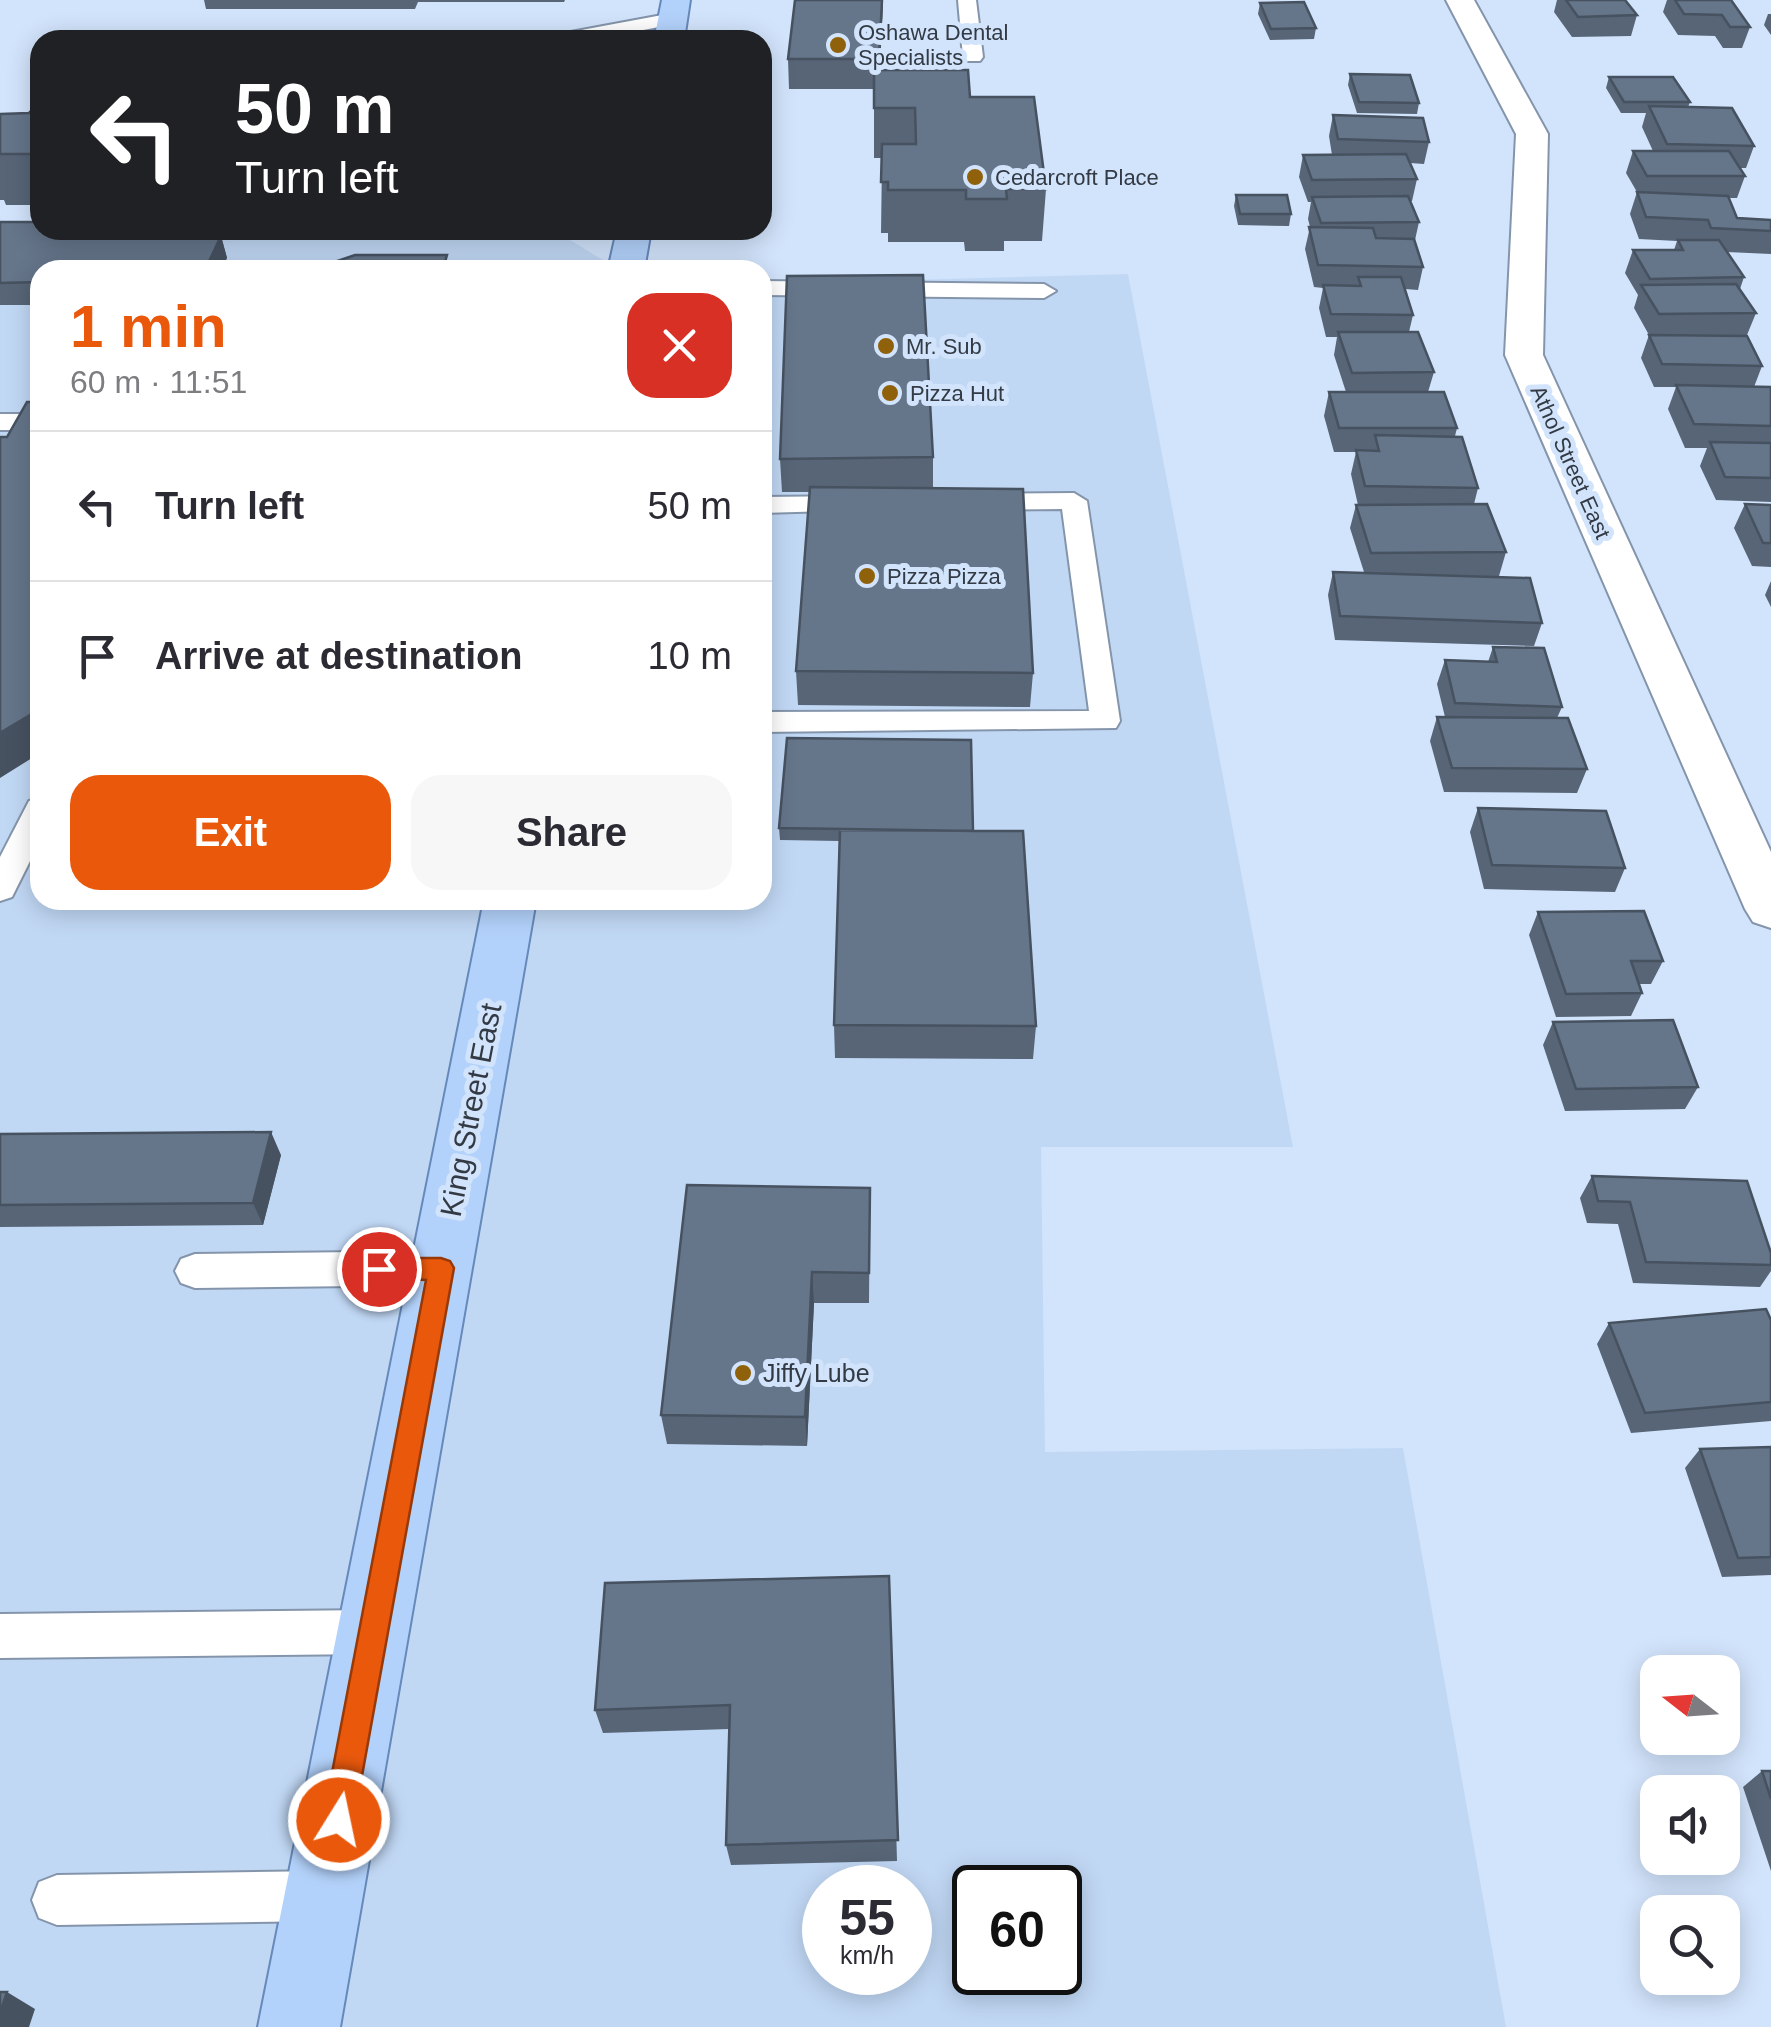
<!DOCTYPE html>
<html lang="en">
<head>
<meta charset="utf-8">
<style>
	body { margin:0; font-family:Helvetica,sans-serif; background:#f7f7f7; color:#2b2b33; height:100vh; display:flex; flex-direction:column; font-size:38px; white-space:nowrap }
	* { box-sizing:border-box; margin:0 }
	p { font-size:32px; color:#7c7c81 }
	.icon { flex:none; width:55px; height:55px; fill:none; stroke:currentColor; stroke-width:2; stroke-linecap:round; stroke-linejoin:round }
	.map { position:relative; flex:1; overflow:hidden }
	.panel { position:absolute; left:30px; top:260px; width:742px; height:650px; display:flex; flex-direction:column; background:#fff; border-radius:30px; box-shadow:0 5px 25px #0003 }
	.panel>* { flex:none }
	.guide { position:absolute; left:30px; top:30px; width:742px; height:210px; border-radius:30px; box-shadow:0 5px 25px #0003; background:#202124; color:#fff; overflow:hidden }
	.needle { width:65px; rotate:287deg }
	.fabs { position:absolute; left:1640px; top:1655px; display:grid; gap:20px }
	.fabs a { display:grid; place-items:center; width:100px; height:100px; border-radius:20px; background:#fff; box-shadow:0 5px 25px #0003; font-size:50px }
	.speed { position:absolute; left:802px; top:1865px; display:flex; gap:20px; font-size:50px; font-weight:700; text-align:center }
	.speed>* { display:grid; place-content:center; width:130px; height:130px; border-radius:50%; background:#fff; box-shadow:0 5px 25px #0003; line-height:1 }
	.speed small { font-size:25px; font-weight:400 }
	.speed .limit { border:5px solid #111; border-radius:15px; background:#fff; color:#111 }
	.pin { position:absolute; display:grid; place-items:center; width:85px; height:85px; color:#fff; margin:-42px; border:5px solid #fff; border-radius:50%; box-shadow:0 2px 10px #0007 }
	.me { position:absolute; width:110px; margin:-55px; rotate:10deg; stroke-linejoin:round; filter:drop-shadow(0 0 8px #0008) }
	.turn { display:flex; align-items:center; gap:35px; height:210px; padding:0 40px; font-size:45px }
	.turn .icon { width:130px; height:130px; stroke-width:2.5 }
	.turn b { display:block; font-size:70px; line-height:85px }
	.round { display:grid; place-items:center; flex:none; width:105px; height:105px; border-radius:30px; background:#f7f7f7 }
	.overview { display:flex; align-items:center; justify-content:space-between; height:170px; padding:0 40px }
	h1 { font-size:60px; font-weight:700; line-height:75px; color:#ea580c }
	.cta { display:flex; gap:20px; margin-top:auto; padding:20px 40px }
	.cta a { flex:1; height:115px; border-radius:30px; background:#ea580c; color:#fff; font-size:40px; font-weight:700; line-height:115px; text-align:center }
	.cta a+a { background:#f7f7f7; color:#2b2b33 }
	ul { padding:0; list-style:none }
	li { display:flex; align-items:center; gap:30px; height:150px; padding:0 40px; border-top:2px solid #e1e1e2 }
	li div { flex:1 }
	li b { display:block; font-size:38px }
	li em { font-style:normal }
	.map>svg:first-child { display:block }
</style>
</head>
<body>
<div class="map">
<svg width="1771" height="2027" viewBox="0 0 1771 2027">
	<rect width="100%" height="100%" fill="#d2e4fc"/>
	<path fill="#c1d8f5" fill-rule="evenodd" d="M0 232 567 238 619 270H40V900H762L763 284 1128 274 1293 1147H1041L1045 1452 1403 1448 1506 2027H0ZM825 1888H910V1972H825ZM975 1888H1060V1972H975Z"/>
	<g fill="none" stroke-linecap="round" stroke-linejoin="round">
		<defs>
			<path id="service" d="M958 0H976L983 57 980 61H966L963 57Z
				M673 13 680 15V23L591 40H550L560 34Z
				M762 281 1044 284 1056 291 1044 298 762 295Z
				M0 414H40V430H0Z
				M1074 493 1087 501 1120 721 1116 728 762 732V712L1089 711 1062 509 978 510 965 502 978 494Z
				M856 496 869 504 865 510 762 513V497Z
				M40 798V841L12 897 0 901V857L29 801Z
				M441 1251 455 1256 461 1268 455 1280 441 1285 195 1288 181 1283 175 1271 181 1259 195 1254Z
				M374 1610 390 1616 397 1632 390 1648 374 1654 0 1658V1614Z
				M325 1871 342 1879 350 1896 342 1913 325 1921 57 1925 39 1918 32 1900 39 1882 57 1875Z"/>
			<path id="minor" d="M1446 0H1474L1548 134 1543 355 1771 852V928L1753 922 1745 909 1505 355 1516 134Z"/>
			<path id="primary" d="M662 0H690L684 40H654Z
				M617 230H651L644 270H608Z
				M484 900H536L340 2027H258Z"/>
		</defs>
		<use href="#service" stroke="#8495ab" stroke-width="4"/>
		<use href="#minor" stroke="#8495ab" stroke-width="4"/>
		<use href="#primary" stroke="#6689ba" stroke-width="4"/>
		<use href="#service" fill="#fff" fill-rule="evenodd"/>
		<use href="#minor" fill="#fff" fill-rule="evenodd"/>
		<use href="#primary" fill="#b3d2fb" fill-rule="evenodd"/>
	</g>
	<path fill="#576577" d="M204 0H565L564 2H418L415 9H206Z
		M795 0H883L880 70 970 97 1046 189 1042 241H1004V251H965L964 242H888V233H881L882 158H874V89H789L788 59Z
		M1557 0H1625L1637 15 1631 36 1572 37 1554 12Z
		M1667 0H1731L1750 27 1742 48H1723L1715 36 1678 35 1663 12Z
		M1260 3 1316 28 1314 39 1270 40 1258 14Z
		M1768 14H1771V35L1764 25Z
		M1350 74 1419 103 1417 114 1357 113 1348 85Z
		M1609 77 1690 102 1688 107 1754 146 1746 168H1740L1745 176 1737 198H1729L1737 218 1771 220V254L1727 252 1744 277 1740 289 1756 313 1747 335 1723 336 1762 366 1754 387H1771V502L1716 500 1700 466 1707 448H1685L1668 409 1676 387H1654L1641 358 1649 335 1634 308 1638 295 1625 273 1633 250H1674L1677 241 1639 239 1630 214 1637 192 1626 173 1633 151H1653L1642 127 1646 113H1621L1606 88Z
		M40 110V205H6L4 200H0V114L29 113Z
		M1333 115 1429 142 1424 164 1410 163 1417 179 1412 201H1410L1419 222 1415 240 1423 267 1418 290 1405 289 1413 315 1409 332 1434 372 1428 392 1457 428 1455 436 1478 488 1474 504 1506 552 1499 576H1474L1542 623 1534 646 1335 640 1328 595 1333 572H1364L1350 528 1356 505H1358L1351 474 1356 452H1334L1324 416 1329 392H1346L1334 355 1337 337H1326L1319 308 1323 288 1314 287 1305 249 1310 227 1308 219 1311 202H1308L1299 177 1303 155H1332L1329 136Z
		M1236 195 1291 214 1289 226 1238 225 1234 206Z
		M0 222 40 230H75L77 237 221 236 227 258 40 270V305H0Z
		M933 457V488L1033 673 1030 707 798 705 796 671 810 492H782L780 459Z
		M1745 504 1771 505V567L1752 566 1734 528Z
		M1771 581V607L1765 595Z
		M1493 647 1562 707 1557 718 1587 769 1577 793 1444 792 1430 741 1437 717H1445L1437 684 1445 660 1488 662Z
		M1478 808 1625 868 1615 892 1484 889 1470 832Z
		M779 828 973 831 1036 1026 1033 1059 835 1058 834 1025 839 841 780 840Z
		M1538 912 1663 961 1651 984H1639L1642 993 1631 1016 1556 1017 1529 935Z
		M1553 1022 1698 1087 1685 1109 1565 1111 1543 1045Z
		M0 1134 281 1155 263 1225 0 1227Z
		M1592 1176 1771 1253V1271L1760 1287 1633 1283 1618 1224 1587 1223 1580 1198Z
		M870 1188 869 1303H814L807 1446 667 1444 661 1415Z
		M1771 1320V1421L1631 1433 1597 1344 1609 1323Z
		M1771 1447V1575L1722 1577 1685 1468 1700 1449Z
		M889 1576 897 1861 731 1865 726 1845 729 1729 603 1733 595 1710Z
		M1762 1771H1771V1871L1743 1787Z"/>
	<path fill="#475261" d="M882 0 883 1 879 89V59Z
		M67 230H75L80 244 63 237Z
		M221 236 227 258 222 270H205Z
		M40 709V753L0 778V733Z
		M271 1132 281 1155 263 1225 253 1203Z
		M812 1272 814 1303 807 1446 805 1417Z
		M7 1992 35 2009 29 2027H0V2013Z"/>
	<path fill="#65758a" stroke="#475261" stroke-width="2.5" d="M795 0H882L879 59H788Z
		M1566 0H1625L1637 15 1578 17Z
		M1675 0H1731L1750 27H1730L1722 15 1684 14Z
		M1304 2 1316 28 1271 29 1260 3Z
		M874 70H968L970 97H1034L1046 189H1006L1007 199H966V190H888V182H881L882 144H916L915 108H874Z
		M1350 74 1410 75 1419 103 1359 102Z
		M1609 77H1673L1690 102H1624Z
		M1649 106 1732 108 1754 146 1667 144Z
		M32 110H40V154H0V114L29 113Z
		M1333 115 1423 118 1429 142 1338 139Z
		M1633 151H1729L1745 176H1647Z
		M1406 154 1417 179 1312 180 1303 155Z
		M1637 192 1728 196 1737 218 1771 220V231L1711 228 1708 220 1646 217Z
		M1236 195H1287L1291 214H1240Z
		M1408 196 1419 222 1321 223 1312 197Z
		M0 222H40V230H67L63 237 221 236 205 270H40V282L0 283Z
		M1309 227 1373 228 1376 238 1414 239 1423 267 1318 265Z
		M1678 240H1719L1744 277 1650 279 1633 250H1683Z
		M355 255H447L445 262H467L465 270H311Z
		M923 275 933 457 780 459 787 276Z
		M1358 277H1401L1413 315 1331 314 1323 285 1361 286Z
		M1736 284 1756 313 1659 314 1641 285Z
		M1338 332H1418L1434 372 1352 373Z
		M1649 335 1747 336 1762 366 1662 364Z
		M1676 385 1771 387V426L1694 424Z
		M1329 392H1444L1457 428H1339Z
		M27 402H40V709L0 733V437H7Z
		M1375 435 1462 437 1478 488 1365 486 1356 450 1379 451Z
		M1710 442 1771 443V478L1725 477Z
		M810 487 1023 489 1033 673 796 671Z
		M1487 504 1506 552 1371 553 1356 505Z
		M1745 504 1771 505V543H1763Z
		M1333 572 1530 578 1542 623 1340 616Z
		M1493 647 1544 648 1562 707 1455 703 1445 660 1497 662Z
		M1437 717 1568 718 1587 769 1452 768Z
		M787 738 971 740 973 831 779 828Z
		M1478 808 1606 811 1625 868 1492 865Z
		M840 830 1023 831 1036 1026 834 1025Z
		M1644 911 1663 961H1631L1642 993 1566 994 1538 912Z
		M1673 1020 1698 1087 1576 1089 1553 1022Z
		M271 1132 253 1203 0 1205V1134Z
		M1592 1176 1747 1181 1771 1253V1265L1646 1262 1630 1202 1598 1201Z
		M687 1185 870 1188 869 1273 812 1272 805 1417 661 1415Z
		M1766 1309 1771 1320V1402L1645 1413 1609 1323Z
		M1771 1447V1557L1738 1558 1700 1449Z
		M889 1576 898 1840 726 1845 730 1705 595 1710 605 1583Z
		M1762 1771H1771V1799Z
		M0 1992H7L0 2013Z"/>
	<path fill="#ea580c" stroke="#983908" stroke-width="2.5" d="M379 1258H441L450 1261 454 1268 354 1820 350 1831 339 1836 328 1831 323 1820 426 1280 370 1277 367 1269 370 1261Z"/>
	<g fill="#8f610a" stroke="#d2e4fc" stroke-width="4">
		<circle cx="838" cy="45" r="10"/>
		<circle cx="975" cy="177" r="10"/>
		<circle cx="886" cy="346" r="10"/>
		<circle cx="890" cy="393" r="10"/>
		<circle cx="867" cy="576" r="10"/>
		<circle cx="743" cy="1373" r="10"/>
	</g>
	<g text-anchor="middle" stroke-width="10" stroke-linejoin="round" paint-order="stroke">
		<g font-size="22" fill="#333a44" stroke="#d2e4fc" text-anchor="start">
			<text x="858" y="40">Oshawa Dental<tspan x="858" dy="25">Specialists</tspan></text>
			<text x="995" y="185">Cedarcroft Place</text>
			<text x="906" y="354">Mr. Sub</text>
			<text x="910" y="401">Pizza Hut</text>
			<text x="887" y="584">Pizza Pizza</text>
		</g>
		<g font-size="22" fill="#333a44" stroke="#d2e4fc">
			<text transform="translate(1571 462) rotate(66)" y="8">Athol Street East</text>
		</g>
		<g font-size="25" fill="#333a44" stroke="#d2e4fc" text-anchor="start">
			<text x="763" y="1382">Jiffy Lube</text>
		</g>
		<g font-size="30" fill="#333a44" stroke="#d2e4fc">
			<text transform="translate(471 1110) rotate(-79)" y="10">King Street East</text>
		</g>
	</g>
</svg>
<div class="fabs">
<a><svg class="needle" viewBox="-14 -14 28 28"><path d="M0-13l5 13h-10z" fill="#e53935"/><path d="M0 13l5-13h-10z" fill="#7c7c81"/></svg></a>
<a><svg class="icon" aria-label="sound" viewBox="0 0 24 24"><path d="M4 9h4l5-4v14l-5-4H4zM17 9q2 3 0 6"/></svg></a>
<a><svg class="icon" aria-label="search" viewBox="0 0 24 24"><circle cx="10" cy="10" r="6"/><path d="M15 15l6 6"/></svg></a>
</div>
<div class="speed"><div>55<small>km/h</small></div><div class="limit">60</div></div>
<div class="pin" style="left:379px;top:1269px;background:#d93025"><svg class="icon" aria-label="arrive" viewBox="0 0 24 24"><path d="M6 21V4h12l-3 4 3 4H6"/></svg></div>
<svg class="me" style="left:339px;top:1820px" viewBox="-20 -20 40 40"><circle r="17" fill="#ea580c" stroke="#fff" stroke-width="3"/><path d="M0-11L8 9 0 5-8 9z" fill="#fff"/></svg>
<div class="guide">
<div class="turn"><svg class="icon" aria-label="left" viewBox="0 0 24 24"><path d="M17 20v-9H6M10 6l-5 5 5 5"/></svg><div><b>50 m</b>Turn left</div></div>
</div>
<section class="panel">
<div class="overview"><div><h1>1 min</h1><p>60 m · 11:51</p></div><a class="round" style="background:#d93025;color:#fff"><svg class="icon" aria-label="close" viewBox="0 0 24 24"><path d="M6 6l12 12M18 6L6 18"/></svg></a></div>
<ul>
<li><svg class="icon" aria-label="left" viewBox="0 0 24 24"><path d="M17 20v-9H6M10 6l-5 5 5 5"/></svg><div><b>Turn left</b></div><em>50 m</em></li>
<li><svg class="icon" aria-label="arrive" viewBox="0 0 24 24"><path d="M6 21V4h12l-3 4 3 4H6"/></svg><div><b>Arrive at destination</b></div><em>10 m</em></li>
</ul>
<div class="cta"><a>Exit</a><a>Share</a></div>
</section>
</div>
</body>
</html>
